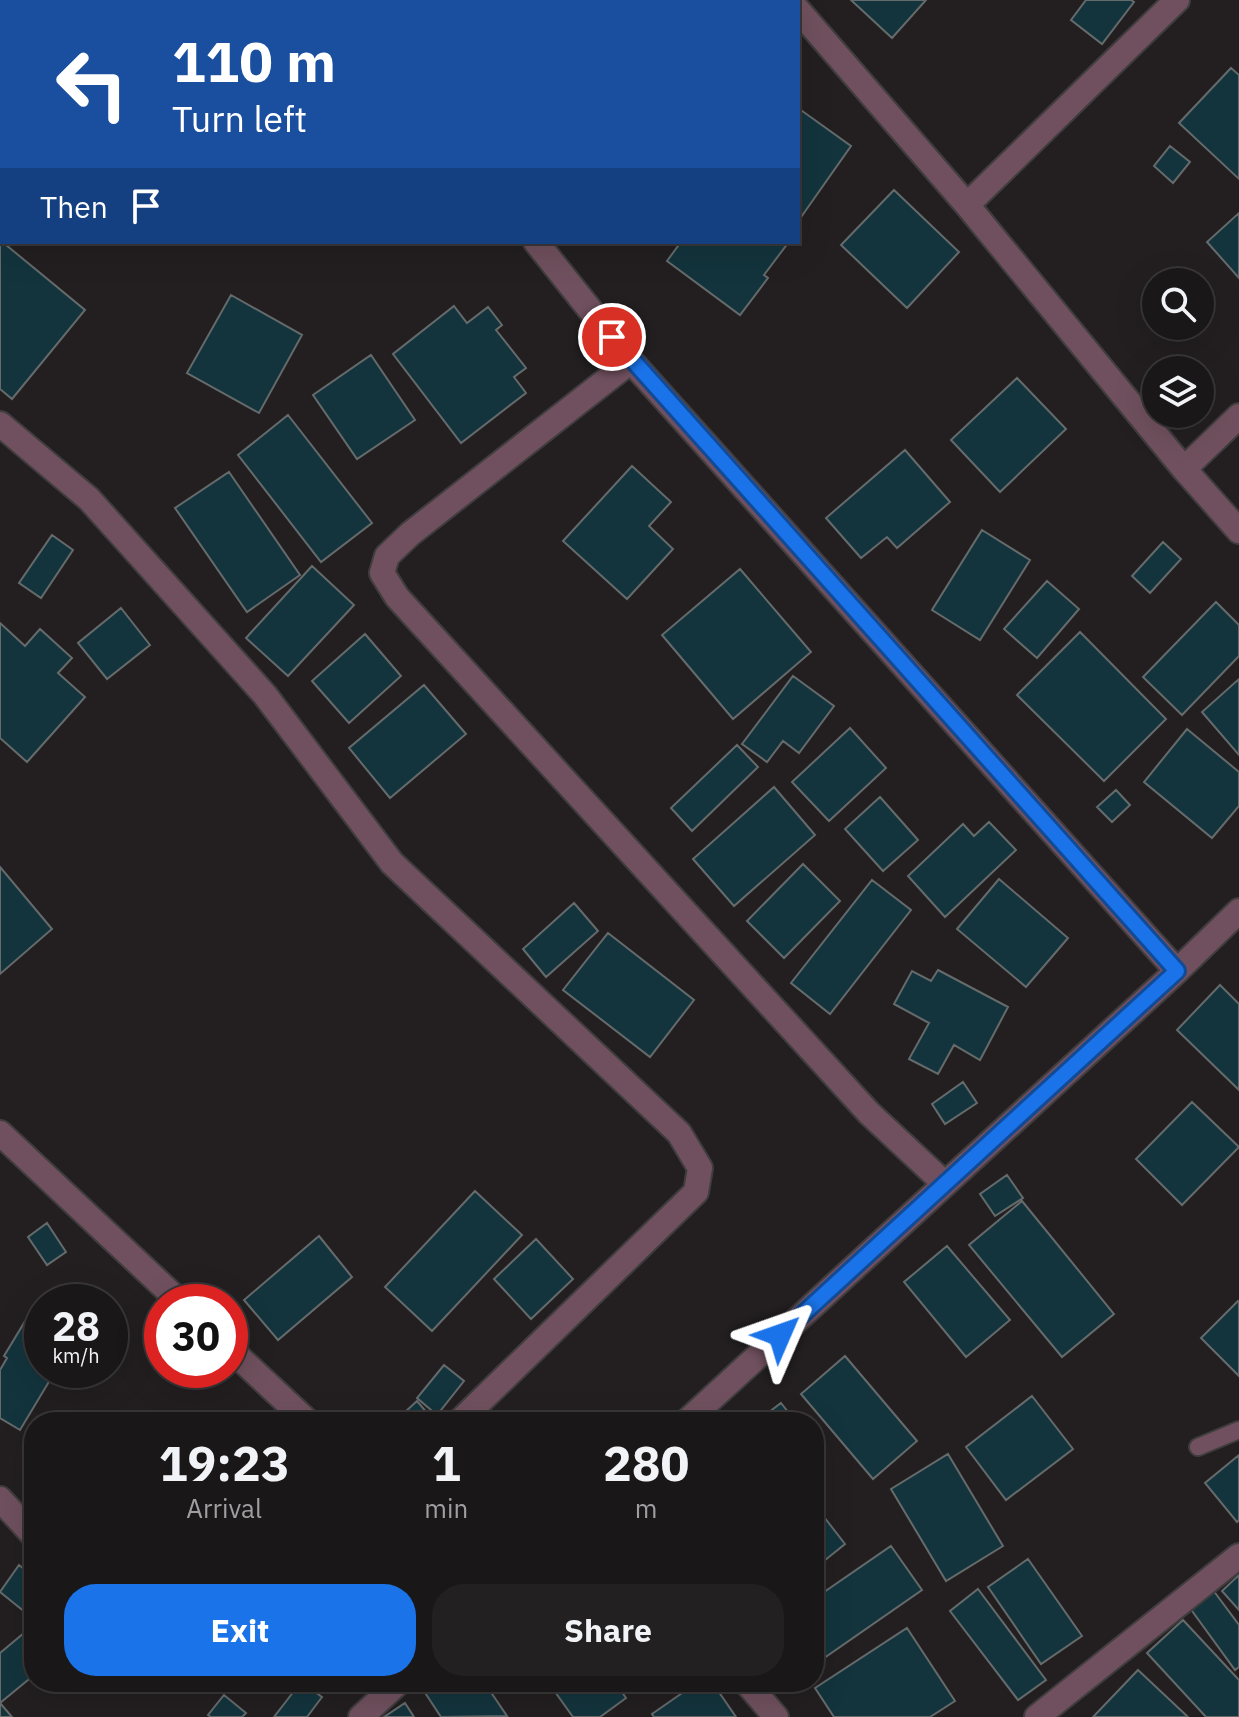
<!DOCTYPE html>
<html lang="en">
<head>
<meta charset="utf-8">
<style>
	body { margin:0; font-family:"IBM Plex Sans",sans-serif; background:#232021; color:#f1f3f6; height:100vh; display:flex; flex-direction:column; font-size:30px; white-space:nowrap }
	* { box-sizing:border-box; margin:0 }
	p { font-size:26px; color:#9f9fa2 }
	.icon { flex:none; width:44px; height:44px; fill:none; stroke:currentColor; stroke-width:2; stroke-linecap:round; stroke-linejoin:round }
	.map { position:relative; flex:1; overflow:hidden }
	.details { position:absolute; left:24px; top:1412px; width:800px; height:280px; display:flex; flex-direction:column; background:#1a1718; border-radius:32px; box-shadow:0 8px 32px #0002,0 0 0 2px #383637 }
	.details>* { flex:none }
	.guide { position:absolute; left:0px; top:0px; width:800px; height:244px; box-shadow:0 8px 32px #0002,0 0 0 2px #383637; background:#1a4fa0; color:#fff; overflow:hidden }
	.buttons { position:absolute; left:1142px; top:268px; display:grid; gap:16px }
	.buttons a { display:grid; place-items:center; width:72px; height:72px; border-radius:50%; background:#1a1718; box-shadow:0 8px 32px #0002,0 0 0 2px #383637; font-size:40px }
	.speed { position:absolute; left:24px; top:1284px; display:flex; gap:16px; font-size:40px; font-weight:700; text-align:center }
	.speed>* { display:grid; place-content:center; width:104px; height:104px; border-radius:50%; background:#1a1718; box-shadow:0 8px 32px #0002,0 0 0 2px #383637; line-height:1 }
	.speed small { font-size:20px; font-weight:400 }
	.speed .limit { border:12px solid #d22; background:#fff; color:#111 }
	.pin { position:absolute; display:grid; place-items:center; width:68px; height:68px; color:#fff; margin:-34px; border:4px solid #fff; border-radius:50%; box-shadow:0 2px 8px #0007 }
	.me { position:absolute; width:88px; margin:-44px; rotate:47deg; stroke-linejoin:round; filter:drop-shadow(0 0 6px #0008) }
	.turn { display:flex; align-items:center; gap:28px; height:168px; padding:0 40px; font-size:36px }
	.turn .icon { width:104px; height:104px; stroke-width:2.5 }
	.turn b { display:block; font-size:56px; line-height:68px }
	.then { display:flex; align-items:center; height:76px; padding:0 40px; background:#0003; gap:16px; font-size:30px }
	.eta { display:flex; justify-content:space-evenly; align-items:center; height:136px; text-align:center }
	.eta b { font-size:48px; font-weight:700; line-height:56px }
	.action { display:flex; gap:16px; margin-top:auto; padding:16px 40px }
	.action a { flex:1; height:92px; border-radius:32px; background:#1a73e8; color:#fff; font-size:32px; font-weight:700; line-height:92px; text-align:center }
	.action a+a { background:#232021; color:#f1f3f6 }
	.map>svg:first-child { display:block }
</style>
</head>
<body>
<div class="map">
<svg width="1239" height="1717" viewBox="0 0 1239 1717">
	<rect width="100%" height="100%" fill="#231f20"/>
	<path fill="#13343d" stroke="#656a6b" stroke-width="2" d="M438 0H529L531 2H436Z
		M851 0H926L892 38Z
		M1086 0H1131L1134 2 1102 44 1071 20Z
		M1231 68 1239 75V179L1179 123Z
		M798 108 851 146 799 220 798 219Z
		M1170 146 1190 162 1173 183 1154 166Z
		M894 190 959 252 907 308 841 245Z
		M1239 213V278L1207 242Z
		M0 240 85 310 12 399 0 389Z
		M681 242H787L788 243 764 275 768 278 740 315 667 261Z
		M231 295 302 335 259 413 187 373Z
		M454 306 467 323 488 307 502 325 496 330 526 368 514 377 526 393 461 443 393 354Z
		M371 355 415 420 357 459 313 395Z
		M1017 378 1066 429 1000 492 951 440Z
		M288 415 372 523 321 562 238 455Z
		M905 450 950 502 897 548 887 537 861 558 826 518Z
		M632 466 671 502 649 526 673 549 627 599 563 541Z
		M229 472 300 575 247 612 175 508Z
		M982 530 1030 560 980 640 932 610Z
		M52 535 73 550 41 598 19 583Z
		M1163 542 1181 559 1150 593 1132 576Z
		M312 566 354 605 288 676 246 638Z
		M740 569 811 652 733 719 662 635Z
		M1047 581 1079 609 1037 658 1004 629Z
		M1216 602 1239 625V656L1182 715 1143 677Z
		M121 608 150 645 107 679 78 643Z
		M0 623 25 646 40 629 72 658 58 673 85 697 27 762 0 738Z
		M1080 632 1166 719 1104 781 1017 695Z
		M365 634 401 676 349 723 312 681Z
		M793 676 834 706 799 753 783 741 767 762 742 744Z
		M1239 679V755L1202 712Z
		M424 685 466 734 390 798 349 748Z
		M850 728 886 768 829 821 792 782Z
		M1187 729 1239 772V806L1212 838 1144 782Z
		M737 745 758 767 692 831 671 808Z
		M774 787 815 835 734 906 693 859Z
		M1116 790 1130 805 1112 822 1097 807Z
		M880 797 918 840 883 871 845 829Z
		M989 822 1016 850 945 917 908 876 963 824 974 836Z
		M803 864 840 901 784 958 747 921Z
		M0 867 52 929 0 974Z
		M999 879 1068 938 1026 987 957 929Z
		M872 880 911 910 830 1014 791 983Z
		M574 903 598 931 546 977 523 949Z
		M608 933 694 1000 650 1057 563 990Z
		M938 970 1008 1007 980 1060 954 1045 938 1074 909 1059 929 1023 894 1004 912 971 931 981Z
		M1220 985 1239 1004V1090L1177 1030Z
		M963 1082 977 1103 945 1124 932 1104Z
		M1192 1102 1239 1147 1182 1205 1136 1159Z
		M1007 1175 1023 1198 995 1216 980 1194Z
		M475 1191 522 1235 432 1331 385 1287Z
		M1022 1201 1114 1314 1062 1357 969 1245Z
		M47 1223 66 1252 47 1265 28 1237Z
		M319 1236 352 1277 278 1340 244 1300Z
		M536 1239 573 1279 531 1319 494 1279Z
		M947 1246 1010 1320 966 1357 904 1282Z
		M64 1287 89 1302H55Z
		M1238 1301 1239 1302V1376L1201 1338Z
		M30 1313 42 1321V1370H56L20 1430 0 1418V1370L7 1358 4 1356Z
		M845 1356 917 1441 873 1479 801 1394Z
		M444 1365 464 1381 437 1415 417 1398Z
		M1032 1396 1073 1449 1006 1500 966 1447Z
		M417 1401 433 1420 430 1422H413L404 1413Z
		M781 1403 796 1422H756Z
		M948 1454 1003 1546 946 1581 891 1489Z
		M1239 1455V1520L1237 1522 1205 1483Z
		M814 1504 845 1544 814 1569Z
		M891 1546 922 1590 814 1665V1599Z
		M1028 1559 1082 1636 1041 1664 988 1587Z
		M19 1565 34 1577V1601L25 1612 0 1592Z
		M1239 1575V1610L1222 1591Z
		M1210 1586 1239 1625V1667L1235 1670 1187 1604Z
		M978 1589 1046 1680 1018 1700 950 1611Z
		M1183 1620 1239 1680V1717H1206L1147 1653Z
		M907 1628 955 1701 930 1717H834L815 1688Z
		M24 1633 34 1645V1675L0 1703 12 1717H0V1653Z
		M1138 1670 1188 1717H1093Z
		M301 1682 322 1697 307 1717H274Z
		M418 1682H484L507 1716 441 1717Z
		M562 1682H615L626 1698 600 1717H573L553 1689Z
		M698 1682H712L736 1717H654L652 1714Z
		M224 1695 246 1713 242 1717H211L208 1715Z
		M405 1703 414 1717H384Z"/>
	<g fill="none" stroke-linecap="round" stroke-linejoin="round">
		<defs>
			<path id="lane" d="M1198 1447 1239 1430"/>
			<path id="street" d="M72 0 74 2
				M342 0 344 2
				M133 2 135 0
				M798 10 967 205 1184 469 1239 531
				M0 123 2 122
				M967 205 1177 0
				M536 242 631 361 1177 971
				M631 361 410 534 387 556 382 573 397 597 869 1113 945 1184
				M0 424 89 499 265 695 392 863 679 1133 700 1168 696 1192 459 1422
				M1184 469 1239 416
				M0 1133 180 1302
				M230 1349 308 1422
				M686 1422 1177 971 1239 911
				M0 1499 34 1536
				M746 1682 776 1717
				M361 1717 399 1682
				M1037 1717 1239 1556"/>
		</defs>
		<use href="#lane" stroke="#403d3e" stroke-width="20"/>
		<use href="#street" stroke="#403d3e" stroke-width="28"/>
		<use href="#lane" stroke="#70505e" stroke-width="16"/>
		<use href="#street" stroke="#70505e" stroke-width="24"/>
	</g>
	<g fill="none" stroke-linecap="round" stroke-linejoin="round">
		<defs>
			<path id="route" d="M612 337 1177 971 780 1335"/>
		</defs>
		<use href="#route" stroke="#114b97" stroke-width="20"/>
		<use href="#route" stroke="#1a73e8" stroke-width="14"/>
	</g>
</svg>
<div class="buttons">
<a><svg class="icon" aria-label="search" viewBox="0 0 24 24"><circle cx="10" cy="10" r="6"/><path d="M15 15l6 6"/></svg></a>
<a><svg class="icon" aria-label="layers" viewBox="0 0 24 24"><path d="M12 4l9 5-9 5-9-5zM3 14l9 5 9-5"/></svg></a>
</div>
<div class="speed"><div>28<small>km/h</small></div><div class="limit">30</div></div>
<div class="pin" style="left:612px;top:337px;background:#d93025"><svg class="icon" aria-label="arrive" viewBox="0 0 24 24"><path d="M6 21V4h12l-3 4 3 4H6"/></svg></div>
<svg class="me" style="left:780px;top:1335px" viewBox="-20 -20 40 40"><path d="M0-17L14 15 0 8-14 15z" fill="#1a73e8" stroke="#fff" stroke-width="4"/></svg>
<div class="guide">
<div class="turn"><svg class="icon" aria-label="left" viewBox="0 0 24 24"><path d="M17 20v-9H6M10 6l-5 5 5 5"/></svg><div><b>110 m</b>Turn left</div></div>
<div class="then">Then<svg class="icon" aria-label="arrive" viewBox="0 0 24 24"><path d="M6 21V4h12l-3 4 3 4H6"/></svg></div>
</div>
<section class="details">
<div class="eta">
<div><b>19:23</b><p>Arrival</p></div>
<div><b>1</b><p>min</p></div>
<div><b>280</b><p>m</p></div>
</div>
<div class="action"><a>Exit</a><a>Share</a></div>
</section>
</div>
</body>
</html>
